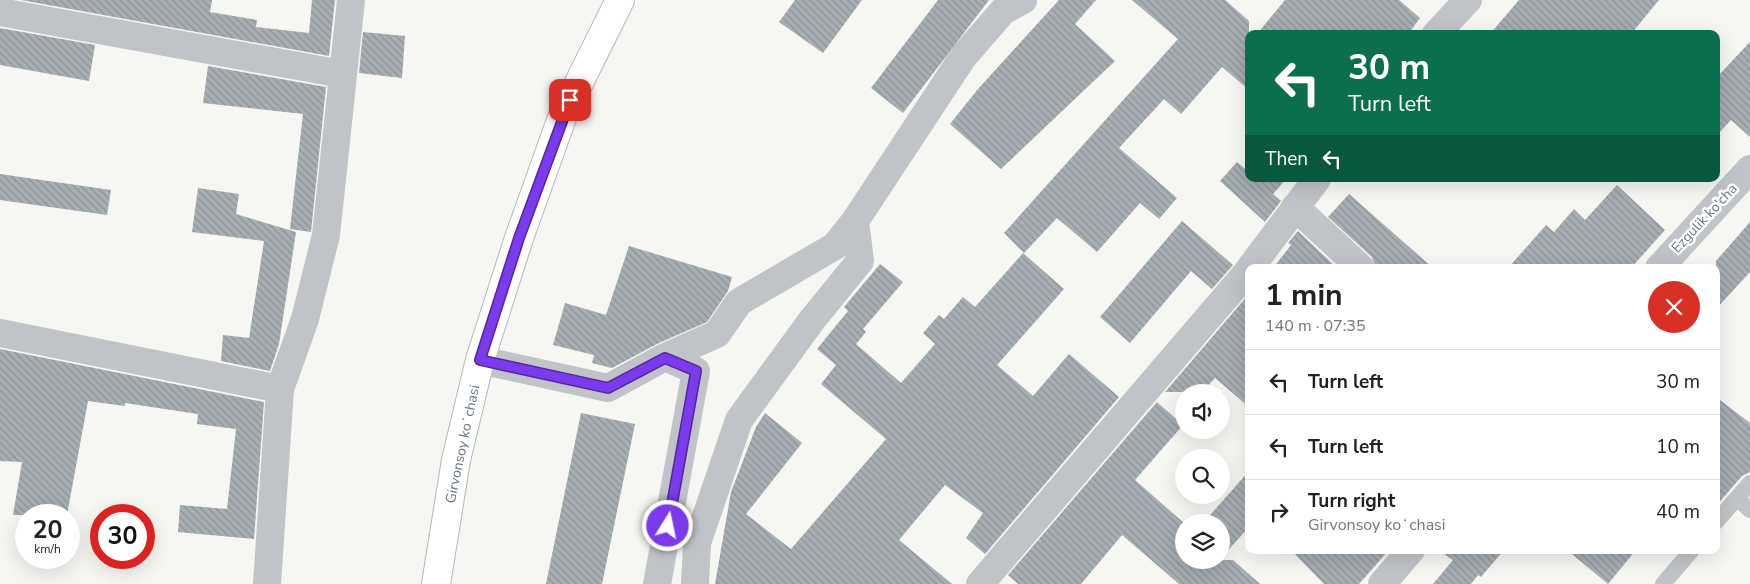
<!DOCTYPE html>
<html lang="en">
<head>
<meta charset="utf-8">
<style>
	body { margin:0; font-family:"Nunito Sans",sans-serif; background:#f2f2f2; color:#222; height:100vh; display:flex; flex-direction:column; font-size:19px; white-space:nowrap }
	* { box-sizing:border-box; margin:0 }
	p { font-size:16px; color:#767676 }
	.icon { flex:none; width:28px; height:28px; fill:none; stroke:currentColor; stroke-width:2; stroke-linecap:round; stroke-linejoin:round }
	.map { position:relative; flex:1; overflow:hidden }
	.sheet { position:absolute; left:1245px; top:264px; width:475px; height:290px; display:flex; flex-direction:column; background:#fff; border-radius:10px; box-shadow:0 5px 20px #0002 }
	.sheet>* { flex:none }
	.banner { position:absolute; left:1245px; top:30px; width:475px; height:152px; border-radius:10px; box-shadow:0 5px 20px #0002; background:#0b6e4f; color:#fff; overflow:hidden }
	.fabs { position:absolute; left:1175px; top:384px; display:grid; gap:10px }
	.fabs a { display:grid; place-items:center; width:55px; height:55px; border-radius:50%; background:#fff; box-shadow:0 5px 20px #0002; font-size:25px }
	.speed { position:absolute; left:15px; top:504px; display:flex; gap:10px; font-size:25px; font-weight:700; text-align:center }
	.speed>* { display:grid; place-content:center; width:65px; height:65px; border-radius:50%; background:#fff; box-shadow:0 5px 20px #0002; line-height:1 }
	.speed small { font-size:12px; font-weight:400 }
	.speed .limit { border:8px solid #d22; background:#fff; color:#111 }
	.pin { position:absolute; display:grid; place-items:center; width:42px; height:42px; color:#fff; margin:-21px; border-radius:10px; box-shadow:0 2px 8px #0006 }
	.me { position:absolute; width:55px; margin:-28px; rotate:10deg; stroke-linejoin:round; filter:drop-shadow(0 0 4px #0008) }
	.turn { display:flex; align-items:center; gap:18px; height:105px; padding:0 20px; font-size:22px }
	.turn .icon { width:65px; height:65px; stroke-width:2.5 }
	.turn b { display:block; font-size:35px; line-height:42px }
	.then { display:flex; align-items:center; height:48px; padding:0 20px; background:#0003; gap:10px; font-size:19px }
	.round { display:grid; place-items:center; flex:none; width:52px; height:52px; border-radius:26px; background:#f2f2f2 }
	.headline { display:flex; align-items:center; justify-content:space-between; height:85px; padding:0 20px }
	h1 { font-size:30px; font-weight:700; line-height:38px }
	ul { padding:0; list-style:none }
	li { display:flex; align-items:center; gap:15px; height:65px; padding:0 20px; border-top:1px solid #e0e0e0 }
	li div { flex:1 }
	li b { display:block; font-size:19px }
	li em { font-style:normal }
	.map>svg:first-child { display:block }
</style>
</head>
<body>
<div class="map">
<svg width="1750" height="584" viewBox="0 0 1750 584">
	<defs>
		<pattern id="building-back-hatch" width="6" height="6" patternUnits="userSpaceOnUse" patternTransform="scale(1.25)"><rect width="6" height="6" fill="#a7aeb4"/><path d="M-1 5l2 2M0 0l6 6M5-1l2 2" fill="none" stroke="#8c9298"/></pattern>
	</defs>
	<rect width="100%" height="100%" fill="#f6f6f3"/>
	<path fill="url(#building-back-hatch)" d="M21 0H212L210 12 257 20 256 27 309 33 312 0H335L329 56Z
		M795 0H862L823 53 779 22Z
		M938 0H989L903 113 871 88Z
		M1059 0H1096L1075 24 1115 61 1001 169 950 124 978 89Z
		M1132 0H1225L1249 21V90L1222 67 1181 114 1164 99 1119 148 1177 198 1159 219 1140 203 1097 252 1057 218 1024 253 1004 233 1178 39Z
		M1285 0H1399L1420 18 1408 34H1257Z
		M1519 0H1659L1631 34H1490Z
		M0 28 95 45 89 81 0 65Z
		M363 32 405 36 402 78 359 73Z
		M1750 42V137L1731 120 1716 136V78Z
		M208 66 326 87 311 232 290 229 303 114 203 103Z
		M1237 162 1249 172V179H1286L1273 194 1281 201 1265 222 1220 181Z
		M0 174 111 190 107 215 0 200Z
		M1617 185 1665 230 1631 268H1508L1546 225 1554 232 1574 209 1585 220Z
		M198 188 239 194 236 214 296 232 279 344 270 371 221 361 223 335 249 338 264 241 192 232Z
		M1349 194 1433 268H1376L1372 257 1328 217Z
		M1182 221 1233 265 1212 289 1191 271 1130 343 1100 317Z
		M1750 222V272L1716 309V261Z
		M1298 231 1337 268H1273L1291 245 1288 243Z
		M629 246 732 277 728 291 707 322 659 343 612 368 592 363 594 355 553 345 565 303 606 315Z
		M1023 253 1064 289 997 365 1033 396 1069 354 1119 397 985 554 966 538 983 513 945 485 899 540 952 584H715L731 492 756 427 765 413 802 443 746 514 791 549 886 439 821 384 836 365 817 349 848 311 844 307 880 264 903 282 863 329 866 332 856 344 901 383 935 344 923 333 939 315 944 319 963 297 975 307Z
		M1249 294V407L1215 378 1202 392H1165Z
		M0 349 264 402 254 539 178 532 180 505 227 509 236 429 197 424 198 414 125 403V406L88 401 67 515H13L22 462 0 461Z
		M1716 397 1750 423V472L1742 476 1716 506Z
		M1157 402 1183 425 1135 480 1184 523V560H1233L1260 584H1179L1122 535 1081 584H1018L1008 575Z
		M581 413 635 424 602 584H546Z
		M1249 471V527L1221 558V522H1204Z
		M1291 550H1389L1359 584H1324Z
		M1438 550H1504L1481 577 1478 575 1471 584H1433L1453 560Z
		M1567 550H1636L1608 584Z"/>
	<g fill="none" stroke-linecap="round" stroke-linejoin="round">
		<defs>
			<path id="primary" d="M436 584 456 460 480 360 519 238 563 115 620 0"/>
		</defs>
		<use href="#primary" stroke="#b3b7bb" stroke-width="30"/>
		<path stroke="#c0c3c7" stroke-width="16" d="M1737 498 1750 510
			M1716 522 1750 483
			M1663 584 1692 550"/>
		<path stroke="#c0c3c7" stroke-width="28" d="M0 12 342 74
			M1436 34 1468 0
			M1295 207 1361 268
			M855 221 963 57 1003 11 1023 0
			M1250 268 1317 179
			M1659 268 1750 169
			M0 333 280 389
			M480 360 608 388 665 357 717 334 739 302 835 246 855 221 860 261 812 320 739 420 697 543 695 584
			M267 584 280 389 305 319 326 235 351 0
			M657 584 696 371 665 357
			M980 584 1249 270
			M1382 584 1411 550"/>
		<use href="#primary" stroke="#fff" stroke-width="28"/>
	</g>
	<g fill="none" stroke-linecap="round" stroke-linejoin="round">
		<defs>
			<path id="route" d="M570 100 519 238 480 360 608 388 665 358 696 371 668 526"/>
		</defs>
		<use href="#route" stroke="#51269a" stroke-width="12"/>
		<use href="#route" stroke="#7c3aed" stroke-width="9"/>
	</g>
	<g text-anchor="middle" stroke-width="5" stroke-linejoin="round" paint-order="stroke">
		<g font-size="14" fill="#677583" stroke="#fff">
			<text transform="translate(1704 218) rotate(-47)" y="5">Ezgulik ko'cha</text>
			<text transform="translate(462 444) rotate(-78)" y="5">Girvonsoy koʻchasi</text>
		</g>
	</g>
</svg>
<div class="fabs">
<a><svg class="icon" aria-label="sound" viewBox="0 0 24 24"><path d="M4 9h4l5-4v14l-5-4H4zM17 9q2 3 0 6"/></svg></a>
<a><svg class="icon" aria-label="search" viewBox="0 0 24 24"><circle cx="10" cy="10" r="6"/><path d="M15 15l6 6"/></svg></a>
<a><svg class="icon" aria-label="layers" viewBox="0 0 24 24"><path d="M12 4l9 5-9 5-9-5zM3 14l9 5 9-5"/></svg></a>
</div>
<div class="speed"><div>20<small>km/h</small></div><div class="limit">30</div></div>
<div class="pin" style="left:570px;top:100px;background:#d93025"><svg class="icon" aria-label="arrive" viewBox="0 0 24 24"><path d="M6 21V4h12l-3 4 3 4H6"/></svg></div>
<svg class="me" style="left:668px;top:526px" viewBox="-20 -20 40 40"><circle r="17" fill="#7c3aed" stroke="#fff" stroke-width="3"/><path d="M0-11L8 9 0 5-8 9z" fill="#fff"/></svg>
<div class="banner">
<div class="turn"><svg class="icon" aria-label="left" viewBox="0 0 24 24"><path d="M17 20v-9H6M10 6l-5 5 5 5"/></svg><div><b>30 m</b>Turn left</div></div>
<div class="then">Then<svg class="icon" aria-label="left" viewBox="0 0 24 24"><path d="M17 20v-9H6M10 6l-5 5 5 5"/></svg></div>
</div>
<section class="sheet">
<div class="headline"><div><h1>1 min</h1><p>140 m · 07:35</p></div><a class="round" style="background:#d93025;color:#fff"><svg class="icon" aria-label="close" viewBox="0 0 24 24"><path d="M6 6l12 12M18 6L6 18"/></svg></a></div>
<ul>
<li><svg class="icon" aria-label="left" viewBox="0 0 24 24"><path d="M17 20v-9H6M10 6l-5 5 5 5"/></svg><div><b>Turn left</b></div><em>30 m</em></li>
<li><svg class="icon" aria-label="left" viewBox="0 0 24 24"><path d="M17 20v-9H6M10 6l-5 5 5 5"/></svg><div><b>Turn left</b></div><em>10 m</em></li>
<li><svg class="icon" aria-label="right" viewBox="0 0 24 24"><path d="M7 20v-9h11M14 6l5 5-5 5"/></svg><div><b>Turn right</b><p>Girvonsoy koʻchasi</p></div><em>40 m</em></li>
</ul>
</section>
</div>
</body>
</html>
